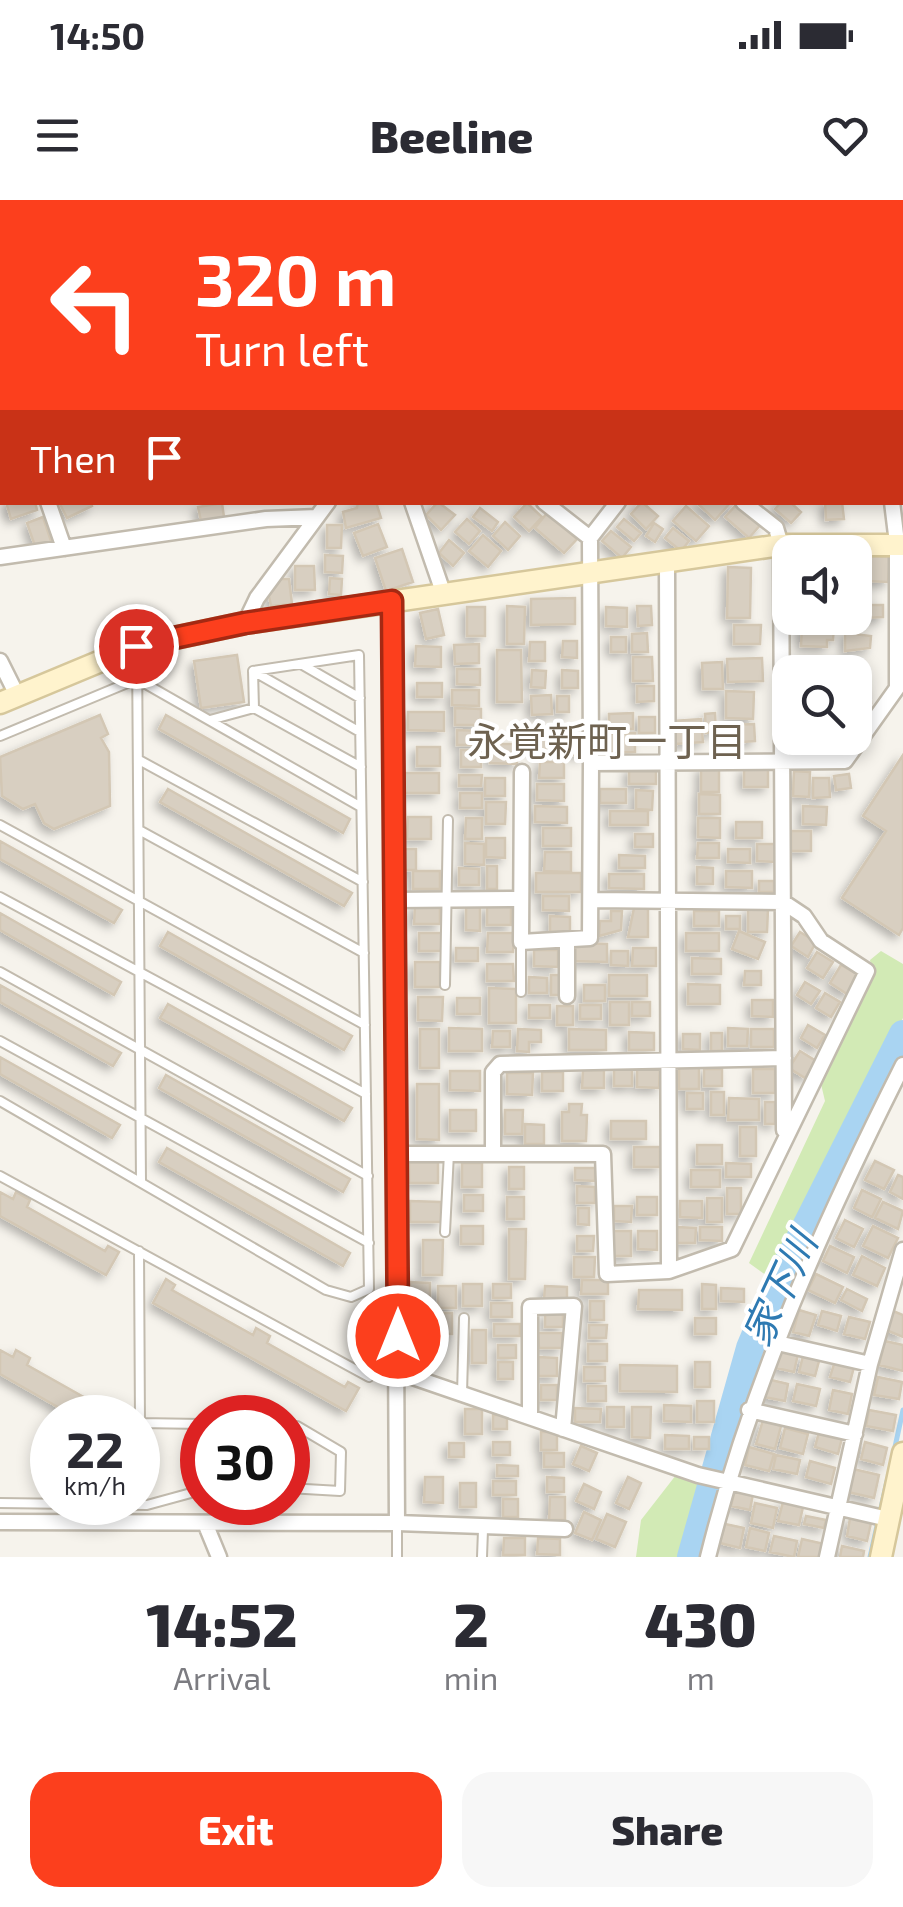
<!DOCTYPE html>
<html lang="en">
<head>
<meta charset="utf-8">
<style>
	body { margin:0; font-family:"Exo 2","Noto Sans JP",sans-serif; background:#f7f7f7; color:#2b2b33; height:100vh; display:flex; flex-direction:column; font-size:38px; white-space:nowrap }
	* { box-sizing:border-box; margin:0 }
	p { font-size:32px; color:#7c7c81 }
	.icon { flex:none; width:55px; height:55px; fill:none; stroke:currentColor; stroke-width:2; stroke-linecap:round; stroke-linejoin:round }
	.map { position:relative; height:1357px; overflow:hidden }
	.sheet { display:flex; flex-direction:column; background:#fff; flex:1 }
	.sheet>* { flex:none }
	.banner { position:absolute; left:0px; top:0px; width:905px; height:305px; box-shadow:0 5px 15px #0003; background:#fc3f1d; color:#fff; overflow:hidden }
	.controls { position:absolute; left:772px; top:335px; display:grid; gap:20px }
	.controls a { display:grid; place-items:center; width:100px; height:100px; border-radius:20px; background:#fff; box-shadow:0 5px 15px #0003; font-size:50px }
	.speed { position:absolute; left:30px; top:1195px; display:flex; gap:20px; font-size:50px; font-weight:700; text-align:center }
	.speed>* { display:grid; place-content:center; width:130px; height:130px; border-radius:50%; background:#fff; box-shadow:0 5px 15px #0003; line-height:1 }
	.speed small { font-size:25px; font-weight:400 }
	.speed .limit { border:15px solid #d22; background:#fff; color:#111 }
	.pin { position:absolute; display:grid; place-items:center; width:85px; height:85px; color:#fff; margin:-42px; border:5px solid #fff; border-radius:50%; box-shadow:0 2px 10px #0007 }
	.me { position:absolute; width:110px; margin:-55px; rotate:0deg; stroke-linejoin:round; filter:drop-shadow(0 0 8px #0008) }
	.turn { display:flex; align-items:center; gap:35px; height:210px; padding:0 30px; font-size:45px }
	.turn .icon { width:130px; height:130px; stroke-width:2.5 }
	.turn b { display:block; font-size:70px; line-height:85px }
	.then { display:flex; align-items:center; height:95px; padding:0 30px; background:#0003; gap:20px; font-size:38px }
	.eta { display:flex; justify-content:space-evenly; align-items:center; height:170px; text-align:center }
	.eta b { font-size:60px; font-weight:800; line-height:70px }
	.primary-button { display:flex; gap:20px; margin-top:auto; padding:20px 30px }
	.primary-button a { flex:1; height:115px; border-radius:30px; background:#fc3f1d; color:#fff; font-size:40px; font-weight:800; line-height:115px; text-align:center }
	.primary-button a+a { background:#f7f7f7; color:#2b2b33 }
	.status { display:flex; justify-content:space-between; align-items:center; height:70px; padding:0 50px; background:#fff; direction:ltr }
	.status svg { height:28px; fill:currentColor }
	header { display:flex; justify-content:space-between; align-items:center; height:130px; padding:0 30px; background:#fff; font-size:45px; font-weight:800 }
	.map>svg:first-child { display:block }
</style>
</head>
<body>
<div class="status"><b>14:50</b><svg viewBox="0 0 49 12"><path d="M0 12V9h3v3zM5 12V6h3v6zM10 12V3h3v9zM15 12V0h3v12zM26 1h20v11H26zM47 4h2v5h-2z"/></svg></div>
<header><svg class="icon" aria-label="menu" viewBox="0 0 24 24"><path d="M4 6h16M4 12h16M4 18h16"/></svg>Beeline<svg class="icon" aria-label="heart" viewBox="0 0 24 24"><path d="M12 20l-8-8c-3-5 5-10 8-4 3-6 11-1 8 4z"/></svg></header>
<div class="map">
<svg width="903" height="1357" viewBox="0 0 903 1357">
	<defs>
		<filter id="shadow"><feDropShadow dx="-4.5" dy="4.5" stdDeviation="5" flood-color="#0004"/></filter>
	</defs>
	<rect width="100%" height="100%" fill="#f6f3ec"/>
	<path fill="#d2eab5" d="M881 751 903 764V818L774 1081 749 1063 825 901 820 880 873 778 870 760Z
		M676 1275 706 1285 686 1357H636L641 1320Z"/>
	<g fill="none" stroke-linecap="round" stroke-linejoin="round">
		<path stroke="#a9d4f2" stroke-width="5" d="M893 1256 903 1210
			M870 1357 887 1281"/>
		<path stroke="#a9d4f2" stroke-width="28" d="M691 1357 750 1148 776 1086 903 834"/>
	</g>
	<path fill="#d8cfc1" stroke="#d3c7b4" stroke-width="2.5" filter="url(#shadow)" d="M6 302H35L37 310 11 319Z
		M59 302H91L92 306 67 318Z
		M358 302H376L381 318 346 328 343 312 357 308Z
		M438 302 455 315 441 330 426 315Z
		M642 302 658 316 646 329 631 314Z
		M696 302H731L715 320Z
		M781 302H790L801 312 791 323 775 309Z
		M825 302H842L844 319 826 320Z
		M222 303 224 317 201 321 198 307Z
		M527 303 542 317 529 331 514 317Z
		M738 303 762 323 749 338 725 317Z
		M686 306 709 326 696 341 673 321Z
		M480 308 498 322 492 331 473 317Z
		M547 313 577 339 564 353 535 328Z
		M43 317 51 341 35 346 27 323Z
		M467 319 480 331 469 344 455 332Z
		M624 319 641 333 634 341 617 327Z
		M505 322 520 336 508 350 493 336Z
		M654 323 663 329 655 342 646 336Z
		M378 324 387 347 363 356 354 333Z
		M327 325H342L341 348H327Z
		M673 328 689 341 681 351 665 338Z
		M611 331 631 347 622 358 602 341Z
		M483 335 501 351 488 367 469 351Z
		M449 340 464 353 453 366 439 353Z
		M402 349 413 382 386 391 375 358Z
		M325 355 343 356 342 373 325 372Z
		M868 356 890 357 888 382 867 381Z
		M295 366H314L315 390H295Z
		M728 367 751 368 750 418H727Z
		M330 378 342 379 341 395 329 394Z
		M281 379H289L292 404 271 406 269 396Z
		M575 398V424L531 425V399Z
		M865 405H883V417L865 418Z
		M507 406 525 407 524 444H507Z
		M637 406H651L652 425 638 426Z
		M467 407H485V436H467Z
		M606 407 627 408V427L606 426Z
		M438 409 444 435 426 439 420 413Z
		M734 425H761L760 444H734Z
		M802 426 834 427 833 440H827V447L801 446Z
		M647 433 648 452H632V434Z
		M845 433 871 436 870 448 845 451Z
		M611 437H626V452H611Z
		M563 441H577V458L562 457Z
		M530 442H545V461H529Z
		M479 444V463L455 464 454 445Z
		M416 446 441 447V467L415 466Z
		M497 450H521L522 502H497Z
		M237 455 244 502 201 508 194 461Z
		M633 457H652L653 481H633Z
		M762 458 763 481 728 482 727 459Z
		M722 462 723 489H703L702 463Z
		M457 469H480V485L457 484Z
		M532 470 546 471 545 488 531 487Z
		M562 470 578 471V488H562Z
		M417 483H442V497H417Z
		M637 486H654V501L637 502Z
		M855 488H870L871 503H855Z
		M452 490H479V506L452 505Z
		M726 491 754 492 753 519 726 518Z
		M551 495 552 514 532 515 531 496Z
		M557 496H569V512H557Z
		M455 508 481 509V525H455Z
		M408 512H444V531L408 530Z
		M633 513V529H609V514Z
		M715 513 716 532 706 533 705 514Z
		M100 515 108 534 101 538 109 552 110 606 54 629 44 623 35 604 23 609 2 596 0 557Z
		M166 515 350 619 343 633 159 529Z
		M639 517H655V533H639Z
		M701 519 703 542 676 544 674 521Z
		M754 524 755 541 730 543 729 525Z
		M457 530 481 531V545H457Z
		M635 533V552L602 553 601 534Z
		M573 538H583L582 555H573Z
		M799 538H820L821 547 799 548Z
		M535 539H558V553H535Z
		M490 544H517V564L490 563Z
		M417 547H440V566H417Z
		M461 550H481V567H461Z
		M903 555V728L899 735 842 698 886 631 863 616Z
		M540 562H564V578H539Z
		M701 568H719V592H701Z
		M629 569H656V584H629Z
		M744 569H768V587H744Z
		M794 571 810 572 809 597 793 596Z
		M405 573H439V593H404Z
		M849 574 851 588 836 590 834 576Z
		M459 575H482L481 586H459Z
		M485 578H505V596H485Z
		M813 578H829L830 597 813 598Z
		M537 584H564V601L537 600Z
		M168 589 352 693 344 706 160 602Z
		M600 589H626V603H600Z
		M636 590 653 591 652 610 636 609Z
		M460 593H482V608H460Z
		M699 594 720 595V614H699Z
		M486 602H506L505 624H486Z
		M535 606 567 607V623L535 622Z
		M803 606 827 607 826 625 803 624Z
		M610 611H648V625H610Z
		M408 617H431V639H407Z
		M466 618H482V639H465Z
		M698 618H720V638L698 637Z
		M736 622H762V638H736Z
		M543 628H571V646H543Z
		M791 631H811V651H791Z
		M635 634H653V647H635Z
		M486 638H505V658L486 657Z
		M0 641 122 710 114 723 0 659Z
		M465 643 484 644V665L465 664Z
		M698 643H719V658H697Z
		M757 644H775V662L757 661Z
		M403 649H416V670H403Z
		M728 649H750V663L728 662Z
		M545 652H571V672L544 671Z
		M619 655 645 656V668H619Z
		M487 666H497V689H487Z
		M697 667 713 668V684H697Z
		M459 668 479 669V685H459Z
		M413 671H440V689H413Z
		M726 671H752V688L726 687Z
		M536 673H581V692H536Z
		M609 674H644V689L609 688Z
		M759 681H774V692H759Z
		M543 696H569V711L543 710Z
		M415 705H440V724H414Z
		M487 706 511 707V725H487Z
		M466 707H480V731L466 730Z
		M634 708H648V737H628Z
		M748 709H768L767 732H748Z
		M611 711H622L621 730 599 736 600 721H611Z
		M694 711H719V726H694Z
		M0 713 121 782 114 795 0 730Z
		M550 716 570 717V732H550Z
		M726 716H740V729H726Z
		M739 731 765 742 758 759 732 749Z
		M168 732 352 836 344 850 160 746Z
		M800 732 816 742 808 757 791 746Z
		M419 733H442L441 751H419Z
		M488 733H514L513 752H487Z
		M686 733H719V751H686Z
		M574 743 607 744V762L574 761Z
		M456 748H478V761H456Z
		M633 748H656V766H632Z
		M534 750H558V767L534 766Z
		M611 751H628V766L611 765Z
		M817 752 833 762 823 778 807 768Z
		M692 758 721 759V774H692Z
		M415 762H440V787H415Z
		M487 764H513L514 781H487Z
		M841 765 859 775 847 794 830 783Z
		M745 771H761V785H744Z
		M551 775H562L561 795H551Z
		M609 775H647V796H609Z
		M529 777 547 778V793H529Z
		M805 782 820 791 811 804 797 795Z
		M688 784 720 785V804H688Z
		M0 785 121 853 113 866 0 802Z
		M584 785H605V801H584Z
		M489 788 516 789V823H489Z
		M825 793 840 802 831 817 816 808Z
		M418 797H443L442 821 418 820Z
		M457 798H480V814H457Z
		M752 800H773V817L752 816Z
		M610 802H629V825H610Z
		M632 802H650V816H632Z
		M168 804 352 908 344 921 160 818Z
		M529 805H550V818H529Z
		M580 805H601V819H580Z
		M557 806H573V825H557Z
		M808 825 825 835 817 848 801 838Z
		M449 828 482 829V851H449Z
		M728 828 748 829 747 846H728Z
		M420 829H439V868H420Z
		M518 829 541 830V842H529V852L517 851Z
		M569 829 606 830V850H569Z
		M751 829H774V847H751Z
		M493 831H510V847H492Z
		M629 832 654 833V850H629Z
		M711 833H722V851H711Z
		M683 834H700V850L683 849Z
		M800 851 816 861 805 878 789 868Z
		M0 857 120 925 112 938 0 874Z
		M679 867H699V889H679Z
		M614 869H632V886H614Z
		M637 869H660L659 888 637 887Z
		M704 869H722V886H704Z
		M753 869H775V893H753Z
		M583 870H604V888H582Z
		M450 871H480V891L450 890Z
		M542 872H563V891H542Z
		M507 873H533L532 895 507 894Z
		M166 875 350 979 343 992 159 888Z
		M417 884H439V940L417 939Z
		M711 892H724V915H711Z
		M687 893H703V909H687Z
		M729 898 759 899V920H728Z
		M765 902H775V924H765Z
		M569 904H582L581 915H587L586 941H562V912H569Z
		M450 910H476V931H450Z
		M505 910H523L522 934H505Z
		M611 921H646V939H611Z
		M525 924 544 925V944H525Z
		M740 927H756V956H740Z
		M697 945H722V964H697Z
		M634 947H660V967H634Z
		M167 948 350 1053 343 1066 159 962Z
		M875 961 894 970 884 989 865 980Z
		M409 962H438V983H409Z
		M462 963H482V987H462Z
		M726 963 751 964V977H726Z
		M509 967H524V989H509Z
		M575 968H595V981L575 980Z
		M691 970H720V987H691Z
		M898 975 903 977V999L890 992Z
		M577 986 595 987V1003H577Z
		M727 988H741V1014H727Z
		M862 990 881 999 872 1017 854 1008Z
		M0 992 13 999 16 992 30 1000 27 1007 105 1051 108 1046 119 1052 106 1075 0 1016Z
		M464 995H483V1011H464Z
		M507 997H524V1019H507Z
		M637 997H657V1015H637Z
		M707 998H722V1022H707Z
		M410 1001 441 1002V1022H410Z
		M680 1001H702V1018L680 1017Z
		M883 1002 903 1011 898 1029 875 1018Z
		M614 1006H632L631 1022 614 1021Z
		M578 1008H589V1025L578 1024Z
		M845 1020 863 1029 854 1047 836 1038Z
		M461 1026H483V1044H461Z
		M873 1026 898 1038 888 1058 863 1046Z
		M677 1027 696 1028 695 1043H677Z
		M700 1027H722V1041L700 1040Z
		M509 1029H526L525 1079H509Z
		M612 1031H631V1056H612Z
		M638 1031H657V1050L638 1049Z
		M577 1036H594L593 1051H577Z
		M423 1040H443L442 1075H423Z
		M830 1046 854 1057 847 1073 823 1061Z
		M862 1056 885 1068 877 1086 853 1075Z
		M574 1057H595L594 1077H574Z
		M816 1074 843 1087 835 1103 808 1090Z
		M166 1079 175 1085 172 1090 253 1135 256 1128 270 1136 267 1143 345 1187 348 1182 359 1188 346 1211 153 1103Z
		M582 1080H608V1094H581Z
		M410 1082 430 1083V1103H410Z
		M463 1084H482V1106H463Z
		M493 1084H511V1098H493Z
		M702 1084 716 1085V1109H702Z
		M438 1086H456V1108H438Z
		M545 1086 567 1087V1099H544Z
		M721 1088 744 1089V1102L721 1101Z
		M847 1089 867 1099 862 1111 841 1100Z
		M639 1090H682V1110L638 1109Z
		M590 1101H604V1120H590Z
		M491 1103H512V1117H491Z
		M799 1110 816 1115 809 1136 793 1132Z
		M822 1111 841 1116 837 1131 818 1125Z
		M893 1111 903 1115V1137L886 1130Z
		M439 1113H452V1134H439Z
		M545 1114H563V1127H545Z
		M849 1117 870 1122 865 1139 844 1134Z
		M695 1118H716V1134H695Z
		M494 1124H520V1136H494Z
		M589 1125H607L606 1138H589Z
		M472 1130H486V1163H472Z
		M538 1133H562V1148H539Z
		M885 1141 903 1145V1171L879 1165Z
		M588 1144H607V1161H588Z
		M498 1145H516V1158H498Z
		M0 1150 13 1157 16 1150 30 1158 27 1165 105 1209 108 1204 119 1210 114 1218H77L0 1174Z
		M780 1150 798 1154 794 1172 776 1168Z
		M803 1156 819 1161 815 1176 799 1172Z
		M538 1157 557 1158V1176H538Z
		M835 1161 854 1167 850 1182 830 1177Z
		M498 1162H513V1179H498Z
		M695 1162H710V1187H695Z
		M620 1165 677 1166V1192L620 1191Z
		M584 1167H605V1181H584Z
		M878 1177 902 1182 899 1199 874 1195Z
		M767 1179 788 1184 785 1201 764 1197Z
		M797 1184 820 1189 816 1206 793 1201Z
		M541 1185H557V1200H541Z
		M588 1186H606V1201H588Z
		M833 1190 852 1194 848 1214 829 1210Z
		M697 1201H714V1222H697Z
		M664 1205 691 1206V1222L664 1221Z
		M607 1207H624V1227H607Z
		M632 1207H651L650 1238 632 1237Z
		M575 1208 601 1209 600 1222H575Z
		M465 1209H482V1234H465Z
		M869 1210 896 1215 893 1231 866 1226Z
		M493 1215H507V1229H493Z
		M763 1220 781 1226 775 1249 756 1244Z
		M785 1228 808 1234 803 1254 780 1248Z
		M541 1232H557V1250H541Z
		M819 1232 842 1238 838 1254 815 1247Z
		M665 1235 689 1236V1249H665Z
		M694 1237H709V1249H694Z
		M493 1242H510V1255H493Z
		M865 1242 887 1248 883 1265 861 1259Z
		M449 1243H464V1257H449Z
		M581 1246 597 1253 589 1271 573 1264Z
		M749 1247 774 1254 769 1271 745 1265Z
		M544 1253H564V1267H544Z
		M776 1255 800 1260 797 1274 773 1269Z
		M810 1261 835 1268 831 1284 806 1277Z
		M497 1265 518 1266V1276H497Z
		M853 1269 879 1275 874 1298 848 1292Z
		M425 1277H443V1303L424 1302Z
		M547 1277 564 1278V1292H547Z
		M628 1277 641 1283 629 1309 616 1303Z
		M493 1281H516V1295H493Z
		M460 1283H476V1307H460Z
		M584 1284 601 1292 594 1309 576 1301Z
		M735 1290 753 1294 750 1310 731 1306Z
		M550 1297H565V1320H549Z
		M503 1299H518V1317H503Z
		M783 1302 803 1307 799 1325 778 1321Z
		M755 1303 777 1308 773 1328 751 1323Z
		M584 1312 601 1320 592 1340 575 1333Z
		M607 1314 626 1322 615 1347 596 1339Z
		M806 1316 826 1320 824 1328 804 1324Z
		M850 1318 871 1323 867 1341 847 1336Z
		M725 1324 744 1328 740 1348 720 1343Z
		M750 1328 769 1333 765 1351 746 1347Z
		M774 1336 797 1341 794 1357 770 1352Z
		M504 1338H525V1355H503Z
		M538 1338 560 1339V1355L537 1354Z
		M802 1339 824 1344 821 1357H798Z
		M842 1346 864 1351 863 1357H840Z"/>
	<g fill="none" stroke-linecap="round" stroke-linejoin="round">
		<defs>
			<path id="lane" d="M137 450 141 981
				M301 464 360 498
				M253 471 360 532
				M254 508 361 567
				M0 536 137 479 361 607
				M139 560 363 682
				M0 625 365 825
				M139 630 364 753
				M0 697 366 894
				M521 742V792
				M0 772 368 976
				M445 785 448 620
				M0 841 369 1043
				M0 901 326 1090 351 1097 369 1089 359 455 253 471 254 508 210 520
				M0 976 369 1177
				M445 1032 449 953
				M139 1051 140 1223
				M462 1194 464 1118
				M288 1226H297L341 1252 340 1291 288 1288
				M138 1269 140 1223 202 1224
				M0 1303 147 1305 202 1290
				M397 1357V1323
				M482 1357 483 1330"/>
			<path id="street" d="M331 0 334 2
				M730 0 733 2
				M766 0 770 2
				M280 2 282 0
				M582 2 585 0
				M858 2 860 0
				M0 96H2
				M902 109H903
				M902 140H903
				M0 220 2 219
				M902 237 903 236
				M48 302 64 348
				M412 302 444 395
				M544 302 590 338 618 302
				M743 302 776 328 781 345 784 930
				M590 338 591 563 845 561 897 488V343L892 302
				M0 357 266 319 317 317
				M667 364 669 1071
				M392 401 397 1323
				M245 423 257 398 328 302
				M0 461 17 495
				M522 572 521 742 590 738 591 563
				M394 700 519 699
				M567 741V796
				M397 954H493V872L500 864 784 858
				M493 954H603L607 1074 669 1071 732 1049 867 771 821 741 804 716 783 702 592 700
				M773 1142 870 1164
				M398 1172 698 1275 888 1319
				M749 1210 855 1234
				M530 1216V1107L574 1106 563 1229
				M0 1322 397 1323 565 1329
				M205 1323 219 1357
				M708 1357C751 1184 823 1024 903 865
				M827 1357 870 1164 903 1050"/>
			<path id="secondary" d="M0 503 137 446 245 423 781 345H903
				M881 1357 903 1253"/>
		</defs>
		<use href="#lane" stroke="#c2bbae" stroke-width="12"/>
		<use href="#street" stroke="#c2bbae" stroke-width="19"/>
		<use href="#secondary" stroke="#d6c79b" stroke-width="25"/>
		<use href="#lane" stroke="#fff" stroke-width="8"/>
		<use href="#street" stroke="#fff" stroke-width="14"/>
		<use href="#secondary" stroke="#fff3cd" stroke-width="20"/>
	</g>
	<g fill="none" stroke-linecap="round" stroke-linejoin="round">
		<defs>
			<path id="route" d="M136 446 245 423 392 401 398 1136"/>
		</defs>
		<use href="#route" stroke="#a42913" stroke-width="25"/>
		<use href="#route" stroke="#fc3f1d" stroke-width="18"/>
	</g>
	<g text-anchor="middle" stroke-width="8" stroke-linejoin="round" paint-order="stroke">
		<g font-size="40" fill="#6e6250" stroke="#fff">
			<text x="607" y="556">永覚新町一丁目</text>
		</g>
		<g font-size="40" font-style="italic" fill="#2e7ab2" stroke="#fff">
			<text transform="translate(780 1089) rotate(-65)" y="14">家下川</text>
		</g>
	</g>
</svg>
<div class="controls">
<a><svg class="icon" aria-label="sound" viewBox="0 0 24 24"><path d="M4 9h4l5-4v14l-5-4H4zM17 9q2 3 0 6"/></svg></a>
<a><svg class="icon" aria-label="search" viewBox="0 0 24 24"><circle cx="10" cy="10" r="6"/><path d="M15 15l6 6"/></svg></a>
</div>
<div class="speed"><div>22<small>km/h</small></div><div class="limit">30</div></div>
<div class="pin" style="left:136px;top:446px;background:#d93025"><svg class="icon" aria-label="arrive" viewBox="0 0 24 24"><path d="M6 21V4h12l-3 4 3 4H6"/></svg></div>
<svg class="me" style="left:398px;top:1136px" viewBox="-20 -20 40 40"><circle r="17" fill="#fc3f1d" stroke="#fff" stroke-width="3"/><path d="M0-11L8 9 0 5-8 9z" fill="#fff"/></svg>
<div class="banner">
<div class="turn"><svg class="icon" aria-label="left" viewBox="0 0 24 24"><path d="M17 20v-9H6M10 6l-5 5 5 5"/></svg><div><b>320 m</b>Turn left</div></div>
<div class="then">Then<svg class="icon" aria-label="arrive" viewBox="0 0 24 24"><path d="M6 21V4h12l-3 4 3 4H6"/></svg></div>
</div>
</div>
<section class="sheet">
<div class="eta">
<div><b>14:52</b><p>Arrival</p></div>
<div><b>2</b><p>min</p></div>
<div><b>430</b><p>m</p></div>
</div>
<div class="primary-button"><a>Exit</a><a>Share</a></div>
</section>
</body>
</html>
